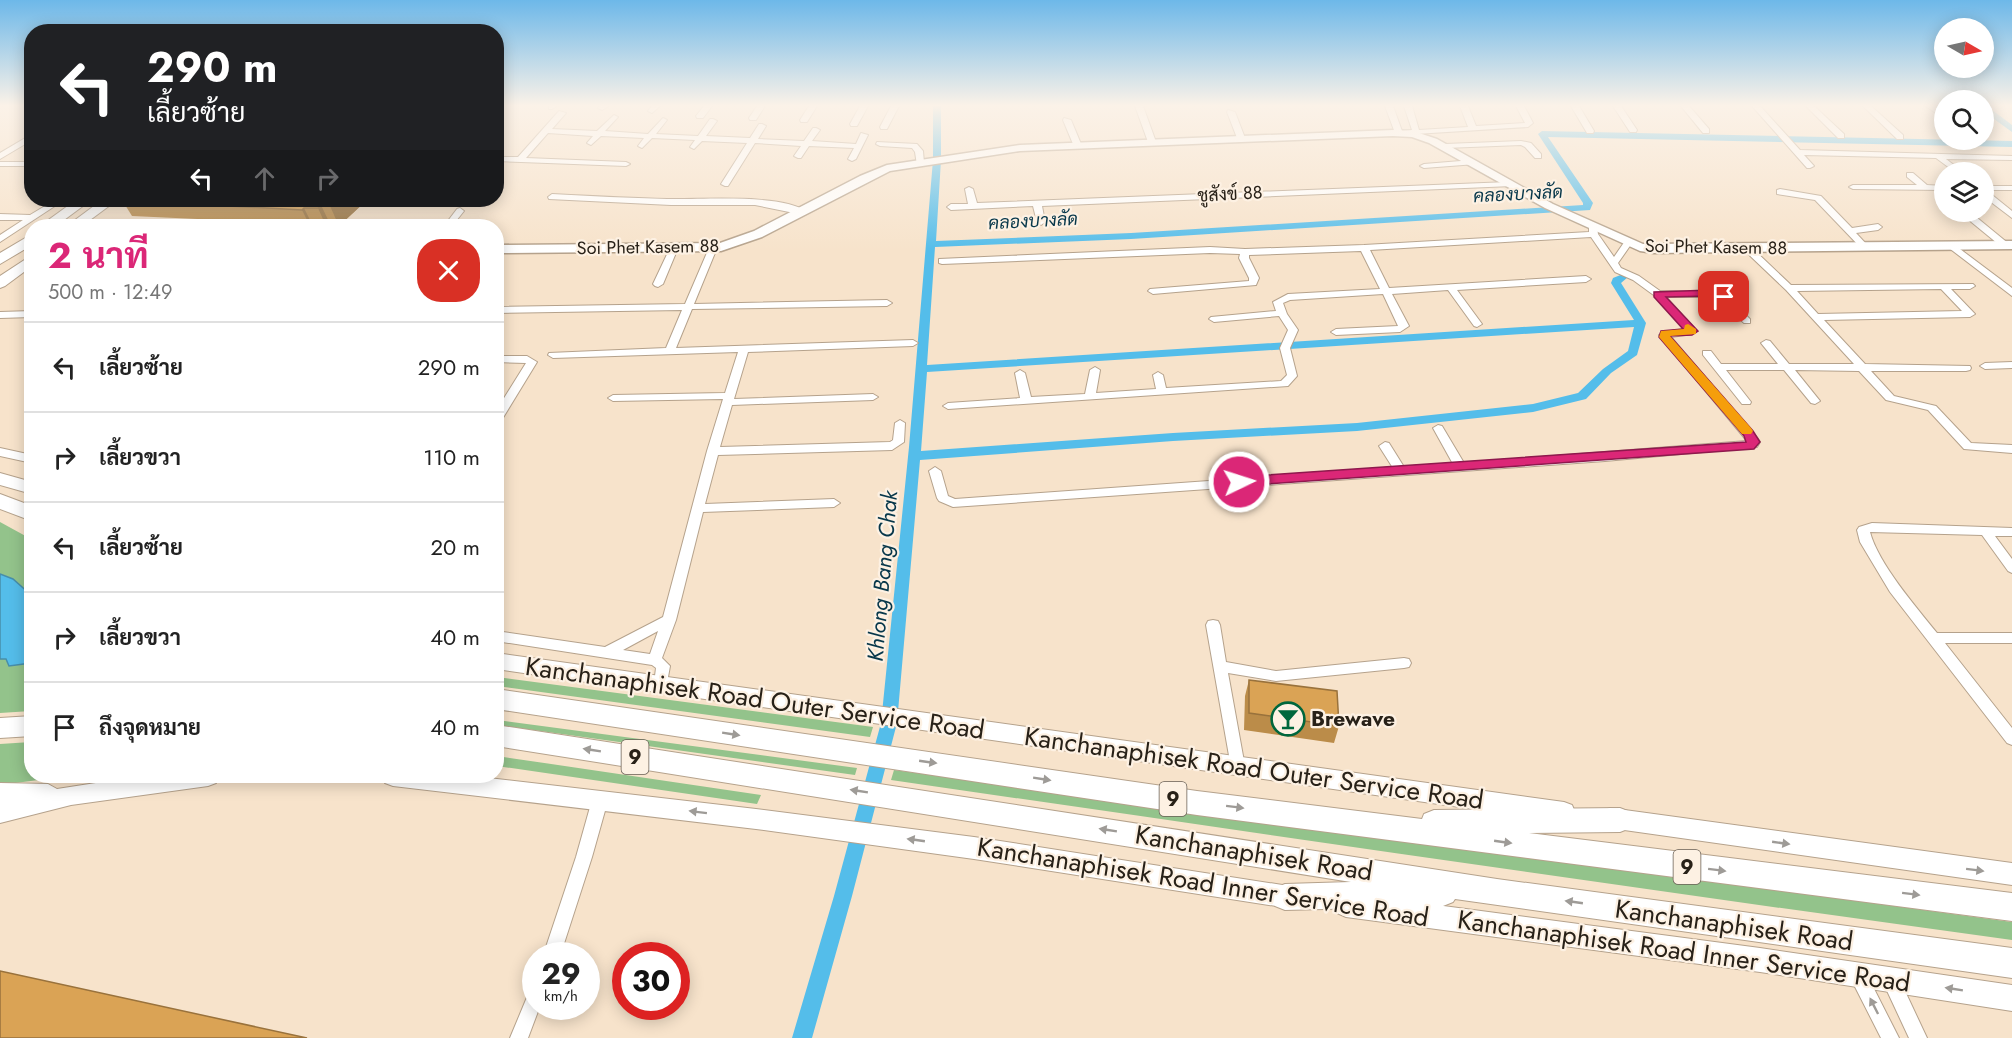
<!DOCTYPE html>
<html lang="th">
<head>
<meta charset="utf-8">
<style>
	body { margin:0; font-family:Jost,Sarabun,sans-serif; background:#f6f6f6; color:#222; height:100vh; display:flex; flex-direction:column; font-size:22px; white-space:nowrap }
	* { box-sizing:border-box; margin:0 }
	p { font-size:20px; color:#767676 }
	.icon { flex:none; width:33px; height:33px; fill:none; stroke:currentColor; stroke-width:2; stroke-linecap:round; stroke-linejoin:round }
	.map { position:relative; flex:1; overflow:hidden }
	.details { position:absolute; left:24px; top:219px; width:480px; height:564px; display:flex; flex-direction:column; background:#fff; border-radius:24px; box-shadow:0 3px 15px #0003 }
	.details>* { flex:none }
	.guide { position:absolute; left:24px; top:24px; width:480px; height:183px; border-radius:24px; box-shadow:0 3px 15px #0003; background:#202124; color:#fff; overflow:hidden }
	.needle { width:39px; rotate:99deg }
	.buttons { position:absolute; left:1934px; top:18px; display:grid; gap:12px }
	.buttons a { display:grid; place-items:center; width:60px; height:60px; border-radius:50%; background:#fff; box-shadow:0 3px 15px #0003; font-size:30px }
	.speed { position:absolute; left:522px; top:942px; display:flex; gap:12px; font-size:30px; font-weight:700; text-align:center }
	.speed>* { display:grid; place-content:center; width:78px; height:78px; border-radius:50%; background:#fff; box-shadow:0 3px 15px #0003; line-height:1 }
	.speed small { font-size:15px; font-weight:400 }
	.speed .limit { border:9px solid #d22; background:#fff; color:#111 }
	.pin { position:absolute; display:grid; place-items:center; width:51px; height:51px; color:#fff; margin:-26px; border-radius:12px; box-shadow:0 3px 9px #0006 }
	.me { position:absolute; width:66px; margin:-33px; rotate:86deg; stroke-linejoin:round; filter:drop-shadow(0 0 4px #0008) }
	.turn { display:flex; align-items:center; gap:21px; height:126px; padding:0 24px; font-size:27px }
	.turn .icon { width:78px; height:78px; stroke-width:2.5 }
	.turn b { display:block; font-size:42px; line-height:51px }
	.lanes { display:flex; align-items:center; height:57px; padding:0 24px; background:#0003; justify-content:center; gap:30px; direction:ltr }
	.lanes .off { opacity:.35 }
	.round { display:grid; place-items:center; flex:none; width:63px; height:63px; border-radius:24px; background:#f6f6f6 }
	.headline { display:flex; align-items:center; justify-content:space-between; height:102px; padding:0 24px }
	h1 { font-size:36px; font-weight:700; line-height:45px; color:#db2777 }
	ul { padding:0; list-style:none }
	li { display:flex; align-items:center; gap:18px; height:90px; padding:0 24px; border-top:2px solid #e0e0e0 }
	li div { flex:1 }
	li b { display:block; font-size:22px }
	li em { font-style:normal }
	.map>svg:first-child { display:block }
</style>
</head>
<body>
<div class="map">
<svg width="2012" height="1038" viewBox="0 0 2012 1038">
	<rect width="100%" height="100%" fill="#f7e3cb"/>
	<path fill="#93c38b" d="M0 522 31 539V711L0 713Z
		M497 677 873 727 870 737 497 686Z
		M497 720 857 768 855 775 497 725Z
		M31 742 32 776H69L0 785V744Z
		M497 756 761 795 757 804 497 766Z
		M894 770 2012 922V940C1638 889 1264 834 891 780Z"/>
	<path fill="#54bdea" stroke="#478eab" stroke-width="1.5" d="M0 574 13 579 31 595V663L9 666 6 659H0Z"/>
	<g fill="none" stroke-linecap="round" stroke-linejoin="round">
		<path fill="#54bdea" fill-rule="evenodd" d="M933 106H941V160L936 241 1131 233 1583 205V203L1538 134 1542 131 2012 141V147L1548 137 1593 203 1590 210 1131 239 935 247 927 365 1634 320 1611 283 1613 278 1623 274 1628 277 1621 283 1646 323 1637 355 1611 373 1586 399 1533 412 1357 431 1173 441 920 460 897 723 852 896 812 1038H792L834 896 881 723 909 447 933 160ZM1634 327 1628 351 1603 369 1578 393 1533 404 1357 423 1173 433 921 451 927 372Z
			M1983 106H1987L2012 125V132L1983 111Z"/>
		<defs>
			<path id="minor" d="M549 106H557L552 109H549Z
				M600 106H609L602 110 598 108Z
				M652 106H660L652 113 648 111Z
				M704 106H712L703 118H697L696 116Z
				M757 106H765L756 120H750L749 118Z
				M809 106H817L807 122H801L800 120Z
				M860 106H868L857 126H851L850 124Z
				M891 106H899L887 129H881L880 127Z
				M1135 106H1143L1156 142 1155 144 1148 142Z
				M1385 106H1393L1402 131 1412 130 1404 106H1412L1419 130 1468 127 1460 106H1468L1476 126 1525 123 1516 106H1524L1533 123 1528 127 1399 135 1395 133Z
				M1571 106H1579L1594 131 1593 133H1587Z
				M1613 106H1621L1637 130 1636 132H1630Z
				M1681 106H1689L1709 129V133H1703Z
				M1752 106H1760L1800 150 2012 156V160L1946 159 1963 172H1955L1936 158 1804 155 1814 166 1810 168H1807Z
				M1806 106H1814L1844 134V138H1838Z
				M1863 106H1871L1903 135V139H1897Z
				M1926 106H1934L1944 113V119Z
				M1228 110 1235 112 1245 138 1244 140 1237 138 1227 112Z
				M559 111 566 113 552 129 597 131 614 115 618 117 605 131 648 134 663 118 667 120 656 134 698 136 710 119H713L717 121 706 136 750 138 759 124H762L766 126 758 139 804 141 813 128H816L820 130 812 141 856 144 861 133 868 135 856 159 852 161 848 159 854 148 809 146 801 158H798L794 156 801 146 755 143 728 186H725L721 184 747 143 702 141 694 149 690 147 695 140 652 138 642 148 638 146 644 138 601 136 591 145 587 143 593 136 548 133 526 158 626 162 630 164 626 166 496 161V157H518Z
				M1064 118 1071 120 1081 144 1080 146 1073 144 1063 120Z
				M32 134V140L0 159V153Z
				M1965 140H1973L1975 142 1971 144Z
				M1521 141 1531 143 1541 154V158H1535L1525 147 1521 145 1445 148 1441 146 1445 144Z
				M877 142 917 144 923 151 924 163 917 165 915 152 912 148 880 146 876 144Z
				M1473 160 1477 162 1476 164 1424 168 1420 166 1424 164Z
				M0 162H32V166H0Z
				M1907 173H1913L1927 185 1944 186V190L1853 189 1849 187 1853 185H1917L1907 177Z
				M1509 182 1513 184 1512 186 1042 206 1045 222 1041 225 1037 222 1033 206 951 210 947 207 951 204H968L965 189 969 187 973 189 977 203Z
				M1983 186H2012V190H1986L2012 211V218L1983 196Z
				M1780 189 1821 196 1852 228 1878 224 1882 227 1878 230 1856 233 1869 247 1868 249H1862L1815 200 1777 194V190Z
				M552 194C590 196 629 198 667 199 702 200 781 193 808 212L804 215 755 205H671L549 199 548 197Z
				M55 200H64L0 242V235L23 220H0V214L30 215Z
				M460 208 464 211 452 226H444L457 209Z
				M1964 212H1970L2009 244V248H2003L1964 216Z
				M1593 225 1597 228 1598 234 1614 257 1625 241 1628 240 1632 243 1618 263 1621 268 1639 276 1660 291 1721 292 1750 319V323H1744L1716 297H1666L1697 331 1692 334 1671 337 1758 439 1760 442 1757 447 1605 461 953 507 939 501 937 498 929 471 935 467 941 471 948 496 955 499 1393 468 1379 446 1385 442 1389 443 1404 467 1453 464 1433 428 1438 425 1442 426 1464 463 1747 441 1659 335 1664 332 1685 329 1655 296 1633 280 1615 272 1591 237 1370 250 1389 288 1586 276 1591 279 1586 282 1457 290 1482 324 1477 327 1474 326 1448 290 1392 294 1409 326 1400 332 1336 335 1331 332 1336 329 1398 326 1383 294 1290 300 1283 303 1287 314 1298 330 1290 348 1297 376 1288 386 948 409 943 406 948 403 1020 398 1015 373 1020 370 1025 373 1031 397 1085 394 1090 370 1095 367 1100 370 1096 393 1156 389 1153 375 1158 372 1163 375 1166 388 1281 381 1287 375 1280 348 1288 330 1279 316 1214 322 1209 319 1211 317 1276 311 1273 302 1288 294 1380 289 1361 251 1249 255V258L1259 278 1256 285 1153 294 1148 291 1150 289 1249 281V278L1239 258 1240 254 1210 253 942 264 939 263V259L1210 247 1245 249 1364 245 1589 232V228Z
				M1952 243 2012 288V296L1949 248 1948 246Z
				M674 245 678 248 663 284 658 287 655 286 653 284 670 248Z
				M713 245 717 248 694 304 887 300 892 303 887 306 692 309 676 348 913 340 918 343 913 346 748 352 734 399 873 394 878 397 873 400 732 405 720 447 890 442 893 440 895 423 900 420 905 423 904 442 892 450 718 455 705 504 834 499 840 503 834 507 703 512 676 620 662 658 670 666 666 688 661 690 656 688 654 684 656 668 652 665 496 641V631L605 647 663 617 707 451 723 399 613 401 608 398 613 395 725 393 738 352 553 358 548 355 549 353 666 348 682 310 496 313V307L685 304 709 248ZM658 631 650 654 623 650Z
				M1748 246 1751 247 1791 285 1973 284 1975 286 1970 289H1951L1975 314 1970 317 1824 320 1865 364 1970 366 1971 368 1970 370 1966 371H1871L1894 396 1936 406 1971 443 2012 445V453L1964 449 1928 410 1886 400 1859 371 1795 370 1820 401 1815 404 1811 403 1784 370H1726L1751 402 1750 404H1742L1703 355V351H1711L1721 364H1778L1761 343 1766 340 1770 341 1789 364H1854L1786 290 1745 251V247ZM1941 289 1962 311 1818 314 1797 291Z
				M32 311V317L0 318V312Z
				M496 356H527L537 362 501 421 496 424V411L526 363 496 362Z
				M2012 362V368L1985 369 1980 366 1985 363Z
				M0 448 32 455V463L0 456Z
				M1872 523 2012 528V536H1995L2012 559V573L2008 571 1982 535 1870 532C1878 563 1916 607 1937 633H2012V643H1945L2012 728V745L2007 743 1890 592 1860 542 1857 530 1859 527Z
				M1213 620 1218 621 1220 625 1226 662 1276 671 1404 658 1409 659 1411 663 1409 667 1404 668 1276 681 1228 673 1245 767 1243 771 1238 773 1233 771 1231 767 1206 625 1208 621Z
				M600 793 605 795 608 800 592 857 560 956H543L576 857 592 800 595 795Z
				M1858 967 1864 969 1899 1038H1881L1849 975 1852 969Z
				M1891 971 1897 974 1927 1038H1909L1882 980 1885 974Z
				M536 988V1006H540L528 1038H510L530 990Z"/>
			<path id="tertiary" d="M1393 130 1413 131 1437 139 1553 204 1643 244 2012 241V249L1654 253 1640 251 1545 208 1429 143 1412 137 1393 136 1020 151 890 171 762 237 721 251 496 253V245L720 243 754 231 860 176 887 165 1020 145Z"/>
			<path id="secondary" d="M0 473 32 482V494L0 485Z
				M496 653 1564 802 1572 805 1575 812 1572 819 1564 822 496 669Z
				M141 776H219L216 783 208 786 71 805 0 823V783L48 784 57 789Z
				M382 776H471L756 809 974 837 1295 887 1304 890 1307 898 1304 906 1295 909 974 859 756 829 393 786 385 783Z
				M1610 808 2012 863V885L1610 828 1602 825 1598 818 1602 811Z
				M1346 893 1760 948 2012 985V1011L1760 972 1346 917 1337 913 1334 905 1337 897Z"/>
			<path id="primary" d="M76 200H91L56 226H40Z
				M102 200H117L82 226H67Z
				M32 234V245L0 264V253Z
				M32 255V266L5 286 0 288V276Z"/>
			<path id="trunk" d="M0 494 32 506V521L0 509Z
				M496 689 1197 791 1422 819 1424 814 1434 810 1620 808 1630 812 1633 820 1630 828 1620 832 1529 833 2012 893V921L1197 815 496 709Z
				M32 716V736L0 738V718Z
				M496 725 1497 879 2012 948V978L1455 899 1453 902 1443 906 1285 910 1275 906 1271 897 1275 888 1285 884 1351 882 496 746Z"/>
		</defs>
		<use href="#minor" stroke="#b5a28c" stroke-width="2"/>
		<use href="#tertiary" stroke="#b5a28c" stroke-width="3"/>
		<use href="#secondary" stroke="#b5a28c" stroke-width="2"/>
		<use href="#primary" stroke="#b5a28c" stroke-width="2"/>
		<use href="#trunk" stroke="#b5a28c" stroke-width="2"/>
		<use href="#minor" fill="#fff" fill-rule="evenodd"/>
		<use href="#tertiary" fill="#fff" fill-rule="evenodd"/>
		<use href="#secondary" fill="#fff" fill-rule="evenodd"/>
		<use href="#primary" fill="#fff" fill-rule="evenodd"/>
		<use href="#trunk" fill="#fff" fill-rule="evenodd"/>
	</g>
	<path fill="#bb8c49" d="M122 200H367L339 226H222L219 220 132 216Z
		M1249 680 1339 726 1334 743 1244 730 1245 696Z"/>
	<path fill="#99723c" d="M336 200H367L339 226 330 206Z
		M321 205 331 226H326L318 208Z
		M304 208 313 226H310L302 210Z"/>
	<path fill="#daa355" stroke="#99723c" stroke-width="1.5" d="M214 200H336L330 206 321 205 318 208H304L302 210 211 205 218 200Z
		M1249 680 1337 691 1339 726 1249 713Z
		M0 971 307 1038H0Z"/>
	<defs><path id="oneway-solid" d="M-6-.8H1V-3.2L6.5 0L1 3.2V.8H-6Z" transform="scale(1.5)"/></defs>
	<g fill="#9e9b97">
		<use href="#oneway-solid" transform="translate(731 734) rotate(9)"/>
		<use href="#oneway-solid" transform="translate(592 750) rotate(-171)"/>
		<use href="#oneway-solid" transform="translate(928 762) rotate(8)"/>
		<use href="#oneway-solid" transform="translate(1042 779) rotate(9)"/>
		<use href="#oneway-solid" transform="translate(859 791) rotate(-171)"/>
		<use href="#oneway-solid" transform="translate(1235 807) rotate(7)"/>
		<use href="#oneway-solid" transform="translate(698 812) rotate(-173)"/>
		<use href="#oneway-solid" transform="translate(1108 830) rotate(-171)"/>
		<use href="#oneway-solid" transform="translate(916 840) rotate(-172)"/>
		<use href="#oneway-solid" transform="translate(1503 842) rotate(8)"/>
		<use href="#oneway-solid" transform="translate(1781 843) rotate(8)"/>
		<use href="#oneway-solid" transform="translate(1717 870) rotate(7)"/>
		<use href="#oneway-solid" transform="translate(1975 870) rotate(7)"/>
		<use href="#oneway-solid" transform="translate(1911 894) rotate(7)"/>
		<use href="#oneway-solid" transform="translate(1574 902) rotate(-172)"/>
		<use href="#oneway-solid" transform="translate(1954 989) rotate(-171)"/>
		<use href="#oneway-solid" transform="translate(1874 1006) rotate(-117)"/>
	</g>
	<linearGradient id="sky" x2="0" y2="1"><stop stop-color="#6db8e9"/><stop offset="0.42" stop-color="#fbf2e8"/><stop offset="1" stop-color="#fbf2e8" stop-opacity="0"/></linearGradient>
	<rect width="2012" height="251" fill="url(#sky)"/>
	<path fill="#db2777" stroke="#8e194d" stroke-width="1.5" d="M1712 290 1730 297 1724 300 1711 296 1666 297 1698 331 1692 335 1670 336 1753 431 1760 442 1754 449 1239 486 1233 482 1239 477 1746 442 1744 436 1659 337 1661 331 1683 329 1654 297V292Z"/>
	<path fill="#f59e0b" d="M1688 324 1696 329V334L1670 336 1751 428 1753 431 1751 434H1742L1659 337 1661 331 1684 329 1685 325Z"/>
	<defs>
		<symbol id="bar-ring" viewBox="-11 -11 22 22"><circle r="9.5" fill="#fdf1e3" stroke="#00673d" stroke-width="1.5"/><path d="M-6-5H6L.8 .8V4.5H3.5V6h-7V4.5H-.8V.8Z" fill="#00673d"/></symbol>
	</defs>
	<g fill-rule="evenodd">
		<use href="#bar-ring" x="1269" y="700" width="38" height="38"/>
	</g>
	<g text-anchor="middle" stroke-width="4.5" stroke-linejoin="round" paint-order="stroke">
		<g font-size="18" fill="#282118" stroke="#fdf1e3">
			<text transform="translate(1230 194) rotate(-3)" y="6">ชูสังข์ 88</text>
			<text transform="translate(648 247) rotate(-1)" y="6">Soi Phet Kasem 88</text>
			<text transform="translate(1716 247) rotate(1)" y="6">Soi Phet Kasem 88</text>
		</g>
		<g font-size="18" font-style="italic" fill="#07374a" stroke="#fdf1e3">
			<text transform="translate(1518 194) rotate(-3)" y="6">คลองบางลัด</text>
			<text transform="translate(1033 221) rotate(-3)" y="6">คลองบางลัด</text>
		</g>
		<g fill="#fdf1e3" stroke="#685f55" stroke-width="1.5">
			<rect x="621.5" y="740" width="27" height="34" rx="4.5"/>
			<rect x="1159.5" y="782" width="27" height="34" rx="4.5"/>
			<rect x="1673.5" y="850" width="27" height="34" rx="4.5"/>
		</g>
		<g font-size="20" font-weight="bold" fill="#282118">
			<text x="635" y="764">9</text>
			<text x="1173" y="806">9</text>
			<text x="1687" y="874">9</text>
		</g>
		<g font-size="21" font-weight="bold" fill="#282118" stroke="#fdf1e3" text-anchor="start">
			<text x="1311" y="726">Brewave</text>
		</g>
		<g font-size="22" font-style="italic" fill="#07374a" stroke="#fdf1e3">
			<text transform="translate(882 576) rotate(-85)" y="8">Khlong Bang Chak</text>
		</g>
		<g font-size="26" fill="#282118" stroke="#fdf1e3">
			<text transform="translate(755 698) rotate(8)" y="9">Kanchanaphisek Road Outer Service Road</text>
			<text transform="translate(1254 768) rotate(8)" y="9">Kanchanaphisek Road Outer Service Road</text>
			<text transform="translate(1254 853) rotate(9)" y="9">Kanchanaphisek Road</text>
			<text transform="translate(1203 882) rotate(9)" y="9">Kanchanaphisek Road Inner Service Road</text>
			<text transform="translate(1734 925) rotate(8)" y="9">Kanchanaphisek Road</text>
			<text transform="translate(1684 951) rotate(8)" y="9">Kanchanaphisek Road Inner Service Road</text>
		</g>
	</g>
</svg>
<div class="buttons">
<a><svg class="needle" viewBox="-14 -14 28 28"><path d="M0-13l5 13h-10z" fill="#e53935"/><path d="M0 13l5-13h-10z" fill="#767676"/></svg></a>
<a><svg class="icon" aria-label="search" viewBox="0 0 24 24"><circle cx="10" cy="10" r="6"/><path d="M15 15l6 6"/></svg></a>
<a><svg class="icon" aria-label="layers" viewBox="0 0 24 24"><path d="M12 4l9 5-9 5-9-5zM3 14l9 5 9-5"/></svg></a>
</div>
<div class="speed"><div>29<small>km/h</small></div><div class="limit">30</div></div>
<div class="pin" style="left:1724px;top:297px;background:#d93025"><svg class="icon" aria-label="arrive" viewBox="0 0 24 24"><path d="M6 21V4h12l-3 4 3 4H6"/></svg></div>
<svg class="me" style="left:1239px;top:482px" viewBox="-20 -20 40 40"><circle r="17" fill="#db2777" stroke="#fff" stroke-width="3"/><path d="M0-11L8 9 0 5-8 9z" fill="#fff"/></svg>
<div class="guide">
<div class="turn"><svg class="icon" aria-label="left" viewBox="0 0 24 24"><path d="M17 20v-9H6M10 6l-5 5 5 5"/></svg><div><b>290 m</b>เลี้ยวซ้าย</div></div>
<div class="lanes"><svg class="icon" aria-label="left" viewBox="0 0 24 24"><path d="M17 20v-9H6M10 6l-5 5 5 5"/></svg><svg class="icon off" aria-label="ahead" viewBox="0 0 24 24"><path d="M12 20V5M6 11l6-6 6 6"/></svg><svg class="icon off" aria-label="right" viewBox="0 0 24 24"><path d="M7 20v-9h11M14 6l5 5-5 5"/></svg></div>
</div>
<section class="details">
<div class="headline"><div><h1>2 นาที</h1><p>500 m · 12:49</p></div><a class="round" style="background:#d93025;color:#fff"><svg class="icon" aria-label="close" viewBox="0 0 24 24"><path d="M6 6l12 12M18 6L6 18"/></svg></a></div>
<ul>
<li><svg class="icon" aria-label="left" viewBox="0 0 24 24"><path d="M17 20v-9H6M10 6l-5 5 5 5"/></svg><div><b>เลี้ยวซ้าย</b></div><em>290 m</em></li>
<li><svg class="icon" aria-label="right" viewBox="0 0 24 24"><path d="M7 20v-9h11M14 6l5 5-5 5"/></svg><div><b>เลี้ยวขวา</b></div><em>110 m</em></li>
<li><svg class="icon" aria-label="left" viewBox="0 0 24 24"><path d="M17 20v-9H6M10 6l-5 5 5 5"/></svg><div><b>เลี้ยวซ้าย</b></div><em>20 m</em></li>
<li><svg class="icon" aria-label="right" viewBox="0 0 24 24"><path d="M7 20v-9h11M14 6l5 5-5 5"/></svg><div><b>เลี้ยวขวา</b></div><em>40 m</em></li>
<li><svg class="icon" aria-label="arrive" viewBox="0 0 24 24"><path d="M6 21V4h12l-3 4 3 4H6"/></svg><div><b>ถึงจุดหมาย</b></div><em>40 m</em></li>
</ul>
</section>
</div>
</body>
</html>
